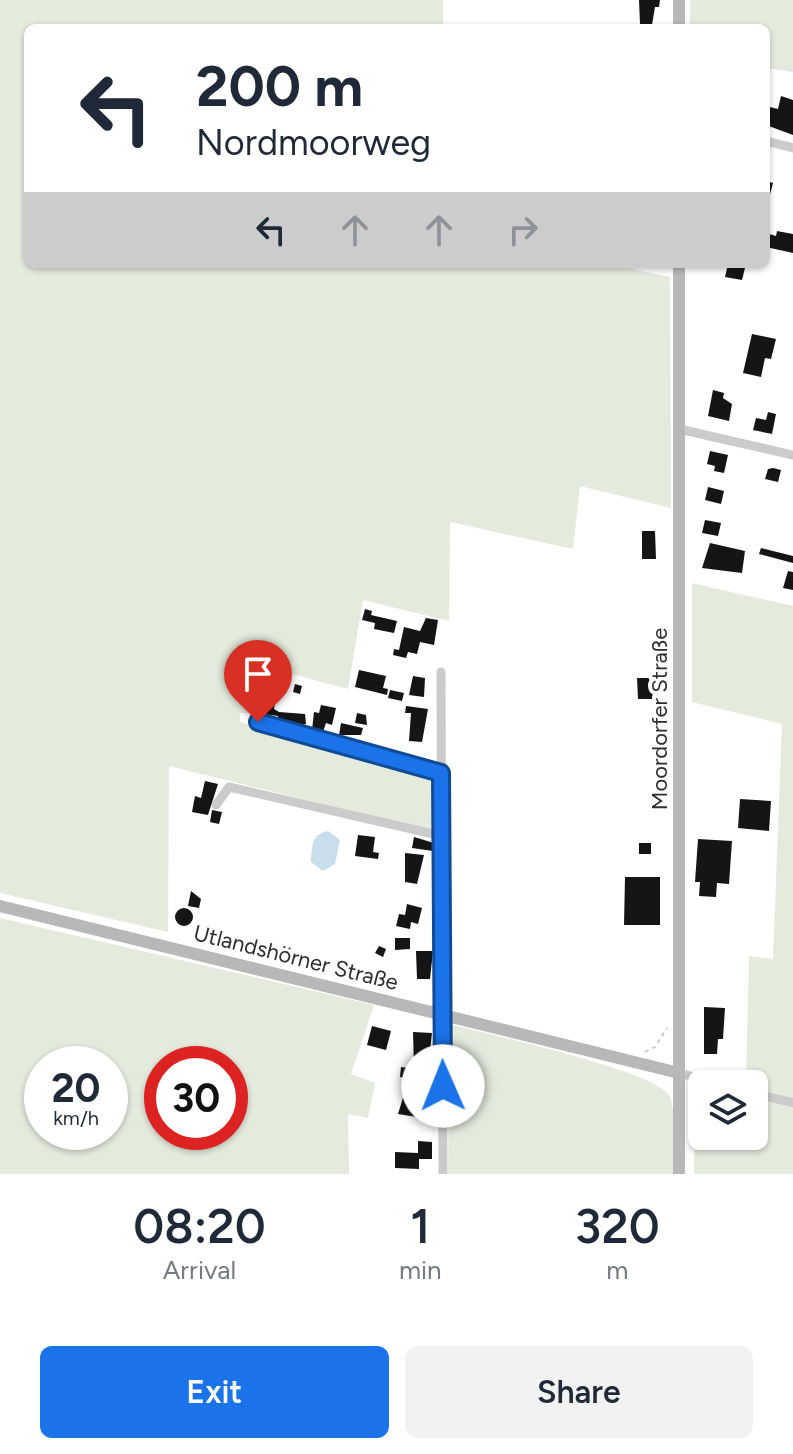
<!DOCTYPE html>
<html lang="en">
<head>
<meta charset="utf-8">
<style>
	body { margin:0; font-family:Figtree,sans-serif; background:#f2f2f3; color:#1f2937; height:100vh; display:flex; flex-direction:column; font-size:30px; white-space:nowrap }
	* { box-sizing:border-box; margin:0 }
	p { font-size:26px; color:#747a83 }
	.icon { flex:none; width:44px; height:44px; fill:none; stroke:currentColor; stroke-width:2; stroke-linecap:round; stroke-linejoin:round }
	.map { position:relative; height:1174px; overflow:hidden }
	.sheet { display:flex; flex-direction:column; background:#fff; flex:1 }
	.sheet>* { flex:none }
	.banner { position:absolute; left:24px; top:24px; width:746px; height:244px; border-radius:12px; box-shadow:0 2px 6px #0004; background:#fff; color:#1f2937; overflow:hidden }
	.controls { position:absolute; left:688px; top:1070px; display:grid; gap:16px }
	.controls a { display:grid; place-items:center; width:80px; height:80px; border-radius:12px; background:#fff; box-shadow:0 2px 6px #0004; font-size:40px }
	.speed { position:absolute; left:24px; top:1046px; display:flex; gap:16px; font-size:40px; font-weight:700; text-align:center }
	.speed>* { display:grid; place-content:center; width:104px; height:104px; border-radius:50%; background:#fff; box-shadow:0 2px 6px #0004; line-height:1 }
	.speed small { font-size:20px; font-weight:400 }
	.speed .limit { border:12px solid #d22; background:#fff; color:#111 }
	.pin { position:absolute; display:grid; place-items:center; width:68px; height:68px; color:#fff; margin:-82px -34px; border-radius:50% 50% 50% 0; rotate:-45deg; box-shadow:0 0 8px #0007 }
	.pin .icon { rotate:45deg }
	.me { position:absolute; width:88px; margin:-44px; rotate:359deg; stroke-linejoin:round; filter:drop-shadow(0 0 6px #0008) }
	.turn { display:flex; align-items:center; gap:28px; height:168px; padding:0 40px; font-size:36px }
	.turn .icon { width:104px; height:104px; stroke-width:2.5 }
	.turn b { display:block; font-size:56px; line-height:68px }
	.lanes { display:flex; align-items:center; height:76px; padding:0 40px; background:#0003; justify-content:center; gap:40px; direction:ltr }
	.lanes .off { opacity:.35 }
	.eta { display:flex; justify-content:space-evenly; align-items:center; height:136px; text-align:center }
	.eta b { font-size:48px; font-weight:600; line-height:56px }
	.button { display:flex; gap:16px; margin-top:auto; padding:16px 40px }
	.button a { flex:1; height:92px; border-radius:12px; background:#1a73e8; color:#fff; font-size:32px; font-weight:600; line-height:92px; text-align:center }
	.button a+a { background:#f2f2f3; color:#1f2937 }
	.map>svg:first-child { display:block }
</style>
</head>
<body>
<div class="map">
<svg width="793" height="1174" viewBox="0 0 793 1174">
	<rect width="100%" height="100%" fill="#fff"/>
	<path fill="#e4ebdd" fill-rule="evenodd" d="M0 0H443V28H28V264H609L670 277 671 508 580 486 573 549 450 522 449 621 363 600 348 689 258 665 250 713H240V722L435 774 439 833 169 766 168 932 0 893Z
		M690 0H793V72L766 68V28H690Z
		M692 583 793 606V1174H694L695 1084 702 1086V1136H754V1084H746L749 956 773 959 782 724 692 702Z
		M0 918 374 1005 351 1074 375 1083 368 1118 348 1114 349 1174H0ZM42 1064H110V1132H42ZM230 1064V1132H162V1064Z
		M449 1024C484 1033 656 1071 669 1095 677 1110 673 1155 673 1174H448Z"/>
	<path fill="#caddea" d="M328 831 340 840 335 864 323 871 311 862C312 846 311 835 328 831Z"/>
	<path fill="#151515" d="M639 0H660L659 7H655L652 25 640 24Z
		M781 96 793 100V135L766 125V106L778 109Z
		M766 181 773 183 769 198H766Z
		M777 231 793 234V253L766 247V233L776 236Z
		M728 264H746L742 280 725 277Z
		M752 334 776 339 771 359 765 358 761 377 743 373Z
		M713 390 724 393 723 398 732 404 729 421 708 416Z
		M768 412 776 414 772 434 753 430 756 418 766 420Z
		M710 451 728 455 724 473 714 471 715 466 707 464Z
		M773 468 781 470 778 482 765 479 768 469Z
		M708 487 724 491 721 504 705 500Z
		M705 520 721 523 718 536 702 533Z
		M642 531H655L656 559H642Z
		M710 543 745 551 742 573 702 568Z
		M761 548 793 556V563L759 554Z
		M788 571 793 572V590L783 588Z
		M365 609 372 611 371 615 397 621 394 633 374 629 375 623 362 620Z
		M426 618 438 620 434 645 420 642 417 654 408 652 406 658 393 655 394 649 399 650 404 627 420 631Z
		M359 670 386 676 383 688 388 689 387 695 355 687Z
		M413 676 425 678 424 697 409 695Z
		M637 678H655L652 699H638Z
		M295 684 302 686 300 694 293 692Z
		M390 690 404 693 402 701 388 698Z
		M261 691 270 693 268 701 275 703 274 709 279 712 305 714 306 724 294 727 276 722 278 716 256 713Z
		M321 705 336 708 332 725 326 723 323 732 312 730 314 712 319 713Z
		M406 706 428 709 422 742 409 741 411 713H405Z
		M357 713 366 715 367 725 355 723Z
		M341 723 363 728 361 735H339Z
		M205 781 218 784 208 815 192 812 195 796 201 798Z
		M740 799 771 801 769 831 738 828Z
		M212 810 222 812 219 824 210 822Z
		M358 835 375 837 373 852 379 853 378 859 355 856Z
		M414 837 434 843 433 851 412 848Z
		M698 839 732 841 729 884 717 883 716 897 699 896 700 882H695Z
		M639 843H651V854H639Z
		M405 853 424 855 417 884 405 882Z
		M625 877H660V925H624Z
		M191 891 201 899 199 908 188 906Z
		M407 904 422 908 418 924 411 922 410 929 396 926 399 914 405 915Z
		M175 917a9 9 0 1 1 18 0a9 9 0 1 1-18 0Z
		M395 938H410V949L395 950Z
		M379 946 386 949 383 957 375 953Z
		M416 951H433L430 979H417Z
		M704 1007 725 1008 723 1039H718L717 1054H704Z
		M372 1026 391 1031 386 1050 367 1045Z
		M413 1032 432 1033 428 1068H414Z
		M401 1067 408 1068 407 1078 400 1077Z
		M419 1097 434 1101 431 1111 419 1108 417 1117 398 1114 403 1098 418 1103Z
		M418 1141 432 1142V1159H419V1169L395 1168V1152L418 1153Z"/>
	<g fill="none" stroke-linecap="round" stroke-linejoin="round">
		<path stroke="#cbcbcb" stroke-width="2" stroke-dasharray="4 4" stroke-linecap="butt" d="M645 1052 655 1047 667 1028"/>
		<path stroke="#cbcbcb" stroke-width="9" d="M766 141 793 148
			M679 429 793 455
			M441 672 443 1174
			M258 722 441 773
			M216 805 229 787 442 836
			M679 1073 721 1084
			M754 1093 793 1103"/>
		<path stroke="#b8b8b8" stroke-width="12" d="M679 28V0
			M679 264V1174
			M0 906 679 1073"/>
	</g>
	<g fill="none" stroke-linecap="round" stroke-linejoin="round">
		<defs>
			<path id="route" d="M258 722 441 773 443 1086"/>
		</defs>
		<use href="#route" stroke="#114b97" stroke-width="20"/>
		<use href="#route" stroke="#1a73e8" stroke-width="14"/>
	</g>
	<g text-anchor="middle" stroke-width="8" stroke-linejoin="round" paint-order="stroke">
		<g font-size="22" fill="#2e2e2e" stroke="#fff">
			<text transform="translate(659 719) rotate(-90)" y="8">Moordorfer Straße</text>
			<text transform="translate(296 957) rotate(14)" y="8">Utlandshörner Straße</text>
		</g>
	</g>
</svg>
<div class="controls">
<a><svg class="icon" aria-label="layers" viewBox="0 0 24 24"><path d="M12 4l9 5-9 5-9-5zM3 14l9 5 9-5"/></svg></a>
</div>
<div class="speed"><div>20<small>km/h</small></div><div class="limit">30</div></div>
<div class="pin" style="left:258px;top:722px;background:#d93025"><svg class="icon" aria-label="arrive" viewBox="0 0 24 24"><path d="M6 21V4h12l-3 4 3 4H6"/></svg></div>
<svg class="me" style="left:443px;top:1086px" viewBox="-20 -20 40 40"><circle r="19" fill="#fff"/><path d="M0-13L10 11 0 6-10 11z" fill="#1a73e8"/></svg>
<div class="banner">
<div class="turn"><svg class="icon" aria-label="left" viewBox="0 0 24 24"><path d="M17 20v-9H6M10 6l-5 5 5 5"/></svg><div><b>200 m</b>Nordmoorweg</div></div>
<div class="lanes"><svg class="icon" aria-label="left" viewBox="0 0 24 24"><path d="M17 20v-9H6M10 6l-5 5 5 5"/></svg><svg class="icon off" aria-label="ahead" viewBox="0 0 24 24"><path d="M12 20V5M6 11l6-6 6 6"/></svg><svg class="icon off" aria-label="ahead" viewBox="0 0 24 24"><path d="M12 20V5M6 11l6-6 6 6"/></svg><svg class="icon off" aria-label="right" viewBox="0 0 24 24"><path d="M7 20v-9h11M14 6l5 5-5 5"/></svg></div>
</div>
</div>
<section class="sheet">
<div class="eta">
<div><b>08:20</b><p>Arrival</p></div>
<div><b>1</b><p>min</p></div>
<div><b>320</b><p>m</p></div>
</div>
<div class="button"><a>Exit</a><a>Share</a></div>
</section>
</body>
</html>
